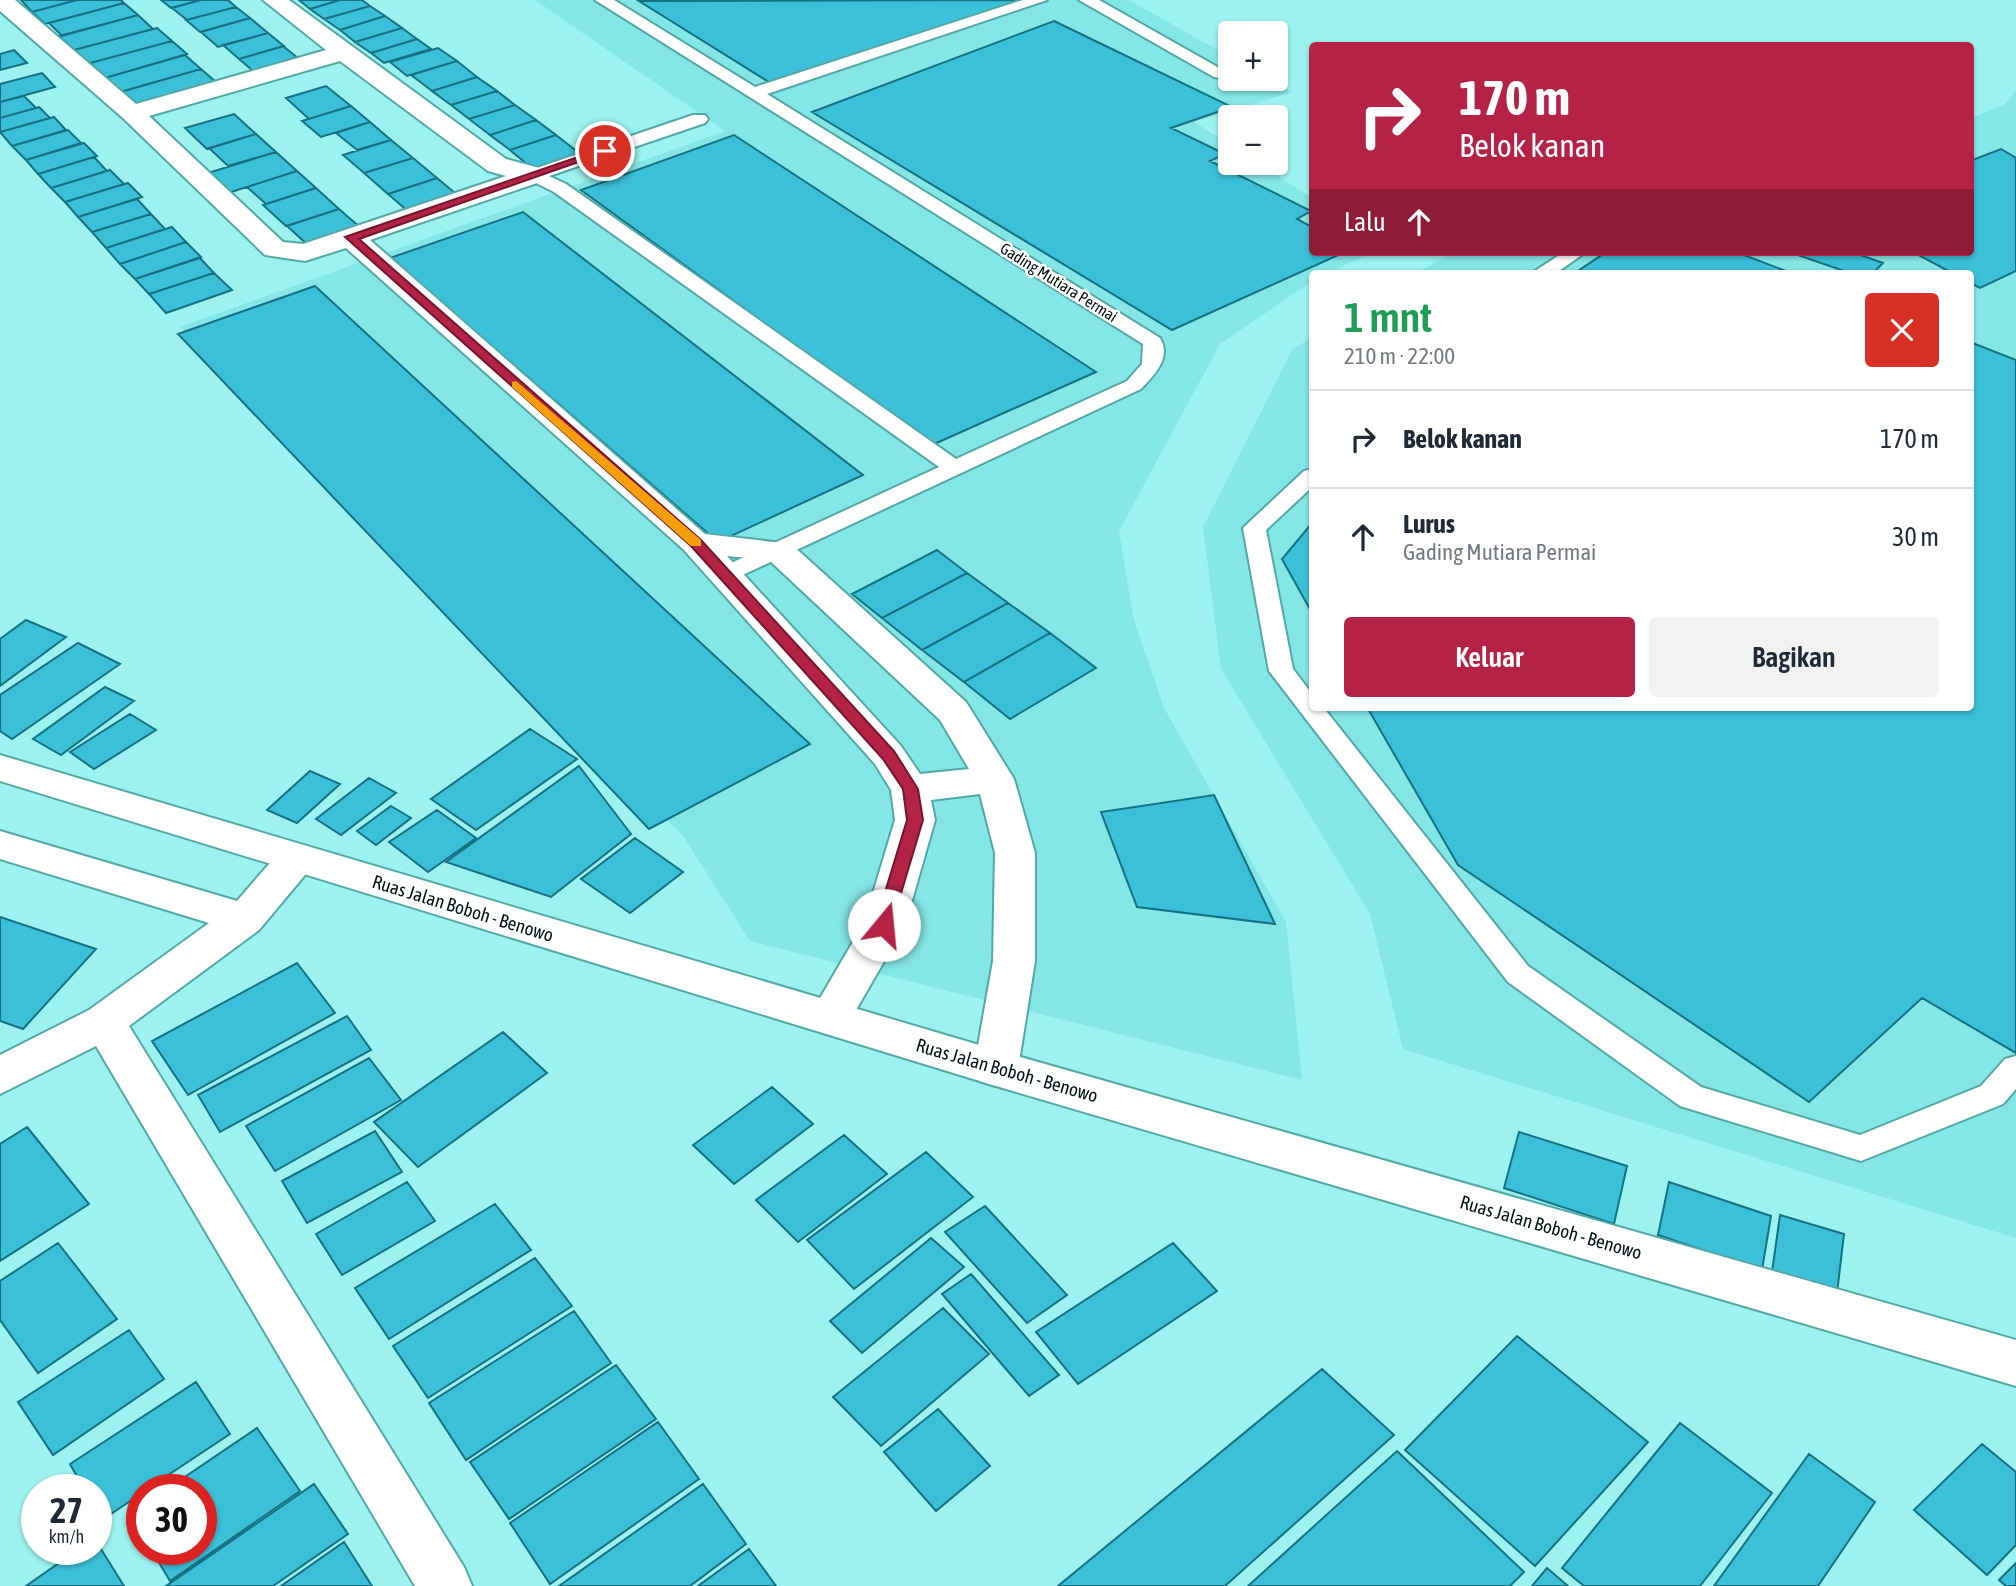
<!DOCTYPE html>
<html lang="id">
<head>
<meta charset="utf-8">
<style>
	body { margin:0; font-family:"Asap Condensed",sans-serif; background:#f2f2f3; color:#1f2937; height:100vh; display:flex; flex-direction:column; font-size:26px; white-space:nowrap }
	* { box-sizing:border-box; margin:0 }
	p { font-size:23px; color:#747a83 }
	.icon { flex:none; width:38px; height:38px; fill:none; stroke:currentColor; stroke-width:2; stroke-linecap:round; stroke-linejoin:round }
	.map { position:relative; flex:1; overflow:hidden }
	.drawer { position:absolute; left:1309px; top:270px; width:665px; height:441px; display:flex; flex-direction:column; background:#fff; border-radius:7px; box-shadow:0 2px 5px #0004 }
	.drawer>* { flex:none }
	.top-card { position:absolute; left:1309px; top:42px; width:665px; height:214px; border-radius:7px; box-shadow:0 2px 5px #0004; background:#b42245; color:#fff; overflow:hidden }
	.fabs { position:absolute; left:1218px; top:21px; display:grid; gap:14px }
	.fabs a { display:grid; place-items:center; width:70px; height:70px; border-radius:7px; background:#fff; box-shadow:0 2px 5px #0004; font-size:35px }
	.speed { position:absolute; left:21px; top:1474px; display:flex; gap:14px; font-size:35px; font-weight:700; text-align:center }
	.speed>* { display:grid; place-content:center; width:91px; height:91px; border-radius:50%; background:#fff; box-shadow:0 2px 5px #0004; line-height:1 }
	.speed small { font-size:18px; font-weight:400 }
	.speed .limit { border:10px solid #d22; background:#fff; color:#111 }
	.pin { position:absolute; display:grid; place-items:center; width:60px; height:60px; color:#fff; margin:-30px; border:4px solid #fff; border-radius:50%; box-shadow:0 2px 7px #0007 }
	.me { position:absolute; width:77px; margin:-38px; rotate:17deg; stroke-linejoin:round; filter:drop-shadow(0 0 5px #0008) }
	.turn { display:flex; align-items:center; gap:24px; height:147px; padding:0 35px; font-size:32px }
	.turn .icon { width:91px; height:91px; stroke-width:2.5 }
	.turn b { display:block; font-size:49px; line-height:60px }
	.then { display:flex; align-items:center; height:66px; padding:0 35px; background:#0003; gap:14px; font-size:26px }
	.round { display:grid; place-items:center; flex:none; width:74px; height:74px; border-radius:7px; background:#f2f2f3 }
	.headline { display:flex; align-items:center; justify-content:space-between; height:119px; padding:0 35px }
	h1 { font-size:42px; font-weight:600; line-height:52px; color:#1e9e55 }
	.primary-button { display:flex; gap:14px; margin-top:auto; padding:14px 35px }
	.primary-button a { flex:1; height:80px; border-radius:7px; background:#b42245; color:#fff; font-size:28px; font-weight:600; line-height:80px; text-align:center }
	.primary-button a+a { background:#f2f2f3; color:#1f2937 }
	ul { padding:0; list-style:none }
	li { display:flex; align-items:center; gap:21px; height:98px; padding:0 35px; border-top:2px solid #e0e1e3 }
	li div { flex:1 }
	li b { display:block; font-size:26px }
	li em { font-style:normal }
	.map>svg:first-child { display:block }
</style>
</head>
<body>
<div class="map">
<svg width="2016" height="1586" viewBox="0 0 2016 1586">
	<rect width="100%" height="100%" fill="#9cf2f0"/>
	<path fill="#84e7e5" d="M535 0H1129L1230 57V79H1268L1292 92 1194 122 1230 145V163H1257L1312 198V252H1372L1328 273H1312V281L1220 344 1119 531 1134 620 1164 708 1286 922 1302 1080 750 941 683 836 180 327 725 131Z
		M2016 91V1238L1403 1049 1370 914 1221 669 1203 527 1292 350 1312 337V707H1970V273H1418L1453 252H1970L1971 118 2005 104Z"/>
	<path fill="#3bc0d9" stroke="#167282" stroke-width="2" d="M21 0H77L32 12Z
		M77 0H121L124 3 45 24 32 12Z
		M161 0H201L171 8Z
		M201 0H228L236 7 187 20 172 8Z
		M299 0H340L310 9Z
		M340 0H362L370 6 324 19 310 9Z
		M1013 0 1016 2 772 84 639 1Z
		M124 3 138 15 62 36 49 23Z
		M370 6 385 16 340 30 324 19Z
		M236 7 250 18 200 32 186 20Z
		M138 15 153 29 74 50 59 36Z
		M385 16 402 28 355 42 340 30Z
		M250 18 268 33 218 47 201 32Z
		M1054 21 1232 107 1171 128 1225 154 1210 161 1311 211 1297 219 1312 227V252H1345L1172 330 812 112Z
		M157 28 172 41 87 64 74 50Z
		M402 28 417 39 371 53 355 42Z
		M268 33 284 46 239 59 223 45Z
		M417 39 431 49 384 63 371 53Z
		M172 41 187 54 105 78 90 63Z
		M283 46 304 63 259 76 239 59Z
		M438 48 457 61 407 76 390 62Z
		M14 50 27 63 0 70V54Z
		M185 55 201 69 120 92 105 78Z
		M457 61 477 77 432 91 411 75Z
		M201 69 216 82 132 106 117 93Z
		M42 73 55 87 0 102V84Z
		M477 77 497 91 451 105 432 91Z
		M326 86 351 106 309 119 286 98Z
		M497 91 515 105 469 119 451 105Z
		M24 96 36 108 0 118V102Z
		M515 105 536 120 490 135 469 119Z
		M351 106 370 122 321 137 302 121Z
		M39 107 50 118 0 132V118Z
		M234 114 256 134 207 149 185 128Z
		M54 117 66 130 12 146 0 132Z
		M536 120 556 135 510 150 490 135Z
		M370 122 391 140 357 150 336 133Z
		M68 130 81 143 26 160 12 146Z
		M256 134 276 152 228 166 209 148Z
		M556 135 579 153 533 169 510 150Z
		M734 135 1096 372 932 445 581 190Z
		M391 140 413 158 364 173 343 155Z
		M84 143 97 156 38 174 26 160Z
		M2001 149 2016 158V271L1980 288 1970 283V273H1952L1913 252H1970V161Z
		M276 152 297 171 228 193 208 173Z
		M94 157 107 171 51 188 38 174Z
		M413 158 437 178 388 194 364 173Z
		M110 170 124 184 65 202 51 188Z
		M297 171 316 188 266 204 247 187Z
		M437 178 461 198 411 214 388 194Z
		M128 183 142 197 78 217 65 202Z
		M316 188 339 209 286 226 263 205Z
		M137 199 151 214 92 232 78 217Z
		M339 209 362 229 310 247 287 226Z
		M523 212 863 475 718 542 390 258Z
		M151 214 165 229 106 248 92 232Z
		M172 227 186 242 120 264 106 248Z
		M186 242 201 257 135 279 120 264Z
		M1606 252H1736L1791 273H1575Z
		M1789 252H1868L1863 256 1883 263 1873 273H1850Z
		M200 258 214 273 149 294 135 279Z
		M214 273 232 290 166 313 149 294Z
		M315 286 810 744 649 829 178 334Z
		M1970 342 2016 360V1053L1922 998 1809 1102 1458 865 1367 707H1970Z
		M1312 523V613L1282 559Z
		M937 550 967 573 882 618 852 594Z
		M967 573 1008 603 922 650 882 618Z
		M1008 603 1050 633 964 682 922 650Z
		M26 620 66 637 0 686V639Z
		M1050 633 1096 668 1010 719 964 682Z
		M78 643 120 664 12 739 0 731V695Z
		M105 687 134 701 61 755 33 739Z
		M130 714 156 730 94 769 70 752Z
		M530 729 577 759 476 830 431 799Z
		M579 766 631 834 551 897 446 862Z
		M310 771 340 784 297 823 267 810Z
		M369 778 396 793 341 835 316 819Z
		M1214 795 1275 924 1137 907 1101 812Z
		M391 806 411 818 376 845 357 831Z
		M437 810 476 838 428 872 389 842Z
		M635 838 683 872 630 913 581 879Z
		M0 917 96 949 23 1029 0 1021Z
		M297 963 335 1013 188 1095 152 1041Z
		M347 1016 371 1050 220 1132 198 1095Z
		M503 1032 547 1073 418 1167 374 1122Z
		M369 1058 401 1100 275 1171 246 1126Z
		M772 1087 813 1124 734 1184 693 1145Z
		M27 1127 89 1204 0 1261V1144Z
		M375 1131 402 1172 307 1223 282 1181Z
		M1519 1132 1627 1166 1614 1224 1504 1188Z
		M844 1135 887 1174 798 1242 756 1200Z
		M926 1152 973 1197 854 1289 807 1240Z
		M407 1182 435 1221 342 1275 316 1234Z
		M1669 1182 1771 1216 1762 1270 1658 1235Z
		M495 1204 531 1250 389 1339 355 1288Z
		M985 1206 1067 1295 1027 1323 945 1232Z
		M1780 1215 1844 1234 1837 1293 1772 1272Z
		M931 1238 964 1267 862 1353 830 1321Z
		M58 1243 117 1319 38 1373 0 1320V1281Z
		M1173 1243 1217 1291 1078 1384 1036 1332Z
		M535 1258 572 1306 428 1398 393 1346Z
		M971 1274 1059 1375 1029 1396 942 1294Z
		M943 1308 989 1354 881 1446 833 1397Z
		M574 1311 611 1363 466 1460 429 1403Z
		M129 1330 164 1379 53 1455 18 1402Z
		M1517 1336 1648 1442 1535 1566 1405 1450Z
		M616 1365 656 1419 509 1519 470 1462Z
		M1322 1369 1394 1435 1225 1586H1058Z
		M196 1382 230 1434 147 1489H142V1493L102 1520 96 1509V1489H84L70 1464Z
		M938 1409 990 1466 936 1511 884 1452Z
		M658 1422 699 1479 550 1584 510 1523Z
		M1680 1423 1772 1493 1700 1586H1584L1562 1568Z
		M257 1428 300 1491 170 1581 151 1549H201V1489H167Z
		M1982 1444 2016 1472V1545L1987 1575 1914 1510Z
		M1397 1451 1524 1572 1510 1586H1248Z
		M1809 1454 1875 1502 1818 1586H1714Z
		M314 1484 348 1534 273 1586H166Z
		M703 1484 746 1544 690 1586H559Z
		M142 1506V1532L131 1513Z
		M96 1541 124 1586H26L79 1549H96Z
		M344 1542 372 1586H281Z
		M749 1549 776 1586H698Z
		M2016 1563V1586H2006L1999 1580Z
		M1547 1568 1568 1586H1532Z"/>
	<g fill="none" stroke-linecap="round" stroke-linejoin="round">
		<defs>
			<path id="service" d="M595 0H614L755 87 1023 0H1047L767 94 1160 338C1172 358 1154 375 1141 389L732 580H716L712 575 716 570 939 467 554 192 528 179 525 175 528 171 693 115H705L708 119 705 123 549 176 566 184 956 459 1127 381 1142 364 1143 344Z
				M1079 0H1099L1228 73 1220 78 1214 77Z
				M1564 252H1586L1556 273H1532Z
				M1312 469V487L1266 530 1293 669 1312 694V707H1323L1528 966 1701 1087 1860 1135 1981 1086 2005 1059 2016 1056V1089L2003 1104 1861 1161 1680 1106 1508 982 1269 671 1243 528 1304 471Z"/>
			<path id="minor" d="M0 0H15L136 104 326 50 263 0H289L506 159 543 169 547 175 543 181 370 240 705 534 791 544 966 702 1014 779 1035 853V961L1018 1068 1012 1081 996 1086 980 1081 974 1068 993 961 995 853 980 794 931 800 935 820 905 925 845 1029 830 1034 815 1029 809 1017 864 923 895 820 891 790 875 764 684 550 346 248 305 261 265 255 123 118 0 11ZM340 61 488 171 506 176 303 244 283 242 149 116ZM727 556 769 560 940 720 969 769 920 774 901 746Z
				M0 831 237 901 282 849 296 844 310 849 316 859 310 869 259 930 129 1026 464 1567 472 1586H415L96 1046 0 1094V1055L89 1010 209 923 0 859Z"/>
			<path id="secondary" d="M0 755 996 1050 2016 1340V1386L996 1086 0 781Z"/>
		</defs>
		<use href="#service" stroke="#53a9a7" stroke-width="4"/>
		<use href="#minor" stroke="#53a9a7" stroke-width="4"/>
		<use href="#secondary" stroke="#53a9a7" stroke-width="4"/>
		<use href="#service" fill="#fff" fill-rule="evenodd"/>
		<use href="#minor" fill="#fff" fill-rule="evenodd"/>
		<use href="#secondary" fill="#fff" fill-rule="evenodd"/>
	</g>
	<path fill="#b42245" stroke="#75162d" stroke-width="2" d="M601 149 610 151 359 239 701 540 894 751 918 789 923 820 890 930H878L875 925 907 820 903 789 883 759 691 546 345 237Z"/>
	<path fill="#f59e0b" d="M516 381 701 540V546H691L512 387V382Z"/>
	<g text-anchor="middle" stroke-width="5" stroke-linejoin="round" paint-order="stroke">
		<g font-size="16" fill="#001716" stroke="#fff">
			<text transform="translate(1059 282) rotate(32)" y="6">Gading Mutiara Permai</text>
		</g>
		<g font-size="19" fill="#001716" stroke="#fff">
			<text transform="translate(463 908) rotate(17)" y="7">Ruas Jalan Boboh - Benowo</text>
			<text transform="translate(1007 1070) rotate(16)" y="7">Ruas Jalan Boboh - Benowo</text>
			<text transform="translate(1551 1227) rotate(16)" y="7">Ruas Jalan Boboh - Benowo</text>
		</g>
	</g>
</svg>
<div class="fabs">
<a>+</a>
<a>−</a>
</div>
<div class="speed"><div>27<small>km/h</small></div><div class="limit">30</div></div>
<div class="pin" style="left:605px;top:151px;background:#d93025"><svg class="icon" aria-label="arrive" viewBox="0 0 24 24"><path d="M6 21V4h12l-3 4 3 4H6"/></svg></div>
<svg class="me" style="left:884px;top:925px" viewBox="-20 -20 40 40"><circle r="19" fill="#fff"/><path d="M0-13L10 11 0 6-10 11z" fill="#b42245"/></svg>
<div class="top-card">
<div class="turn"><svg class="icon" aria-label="right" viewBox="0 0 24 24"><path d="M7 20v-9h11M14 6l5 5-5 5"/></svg><div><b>170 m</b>Belok kanan</div></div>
<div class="then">Lalu<svg class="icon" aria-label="ahead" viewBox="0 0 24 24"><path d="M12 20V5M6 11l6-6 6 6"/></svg></div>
</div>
<section class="drawer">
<div class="headline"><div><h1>1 mnt</h1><p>210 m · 22:00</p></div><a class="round" style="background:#d93025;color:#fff"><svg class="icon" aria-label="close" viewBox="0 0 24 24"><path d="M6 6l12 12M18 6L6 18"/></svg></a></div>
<ul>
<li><svg class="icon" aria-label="right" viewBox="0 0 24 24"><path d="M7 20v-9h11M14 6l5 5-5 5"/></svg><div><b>Belok kanan</b></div><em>170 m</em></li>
<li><svg class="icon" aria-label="ahead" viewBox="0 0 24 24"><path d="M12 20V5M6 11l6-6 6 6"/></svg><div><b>Lurus</b><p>Gading Mutiara Permai</p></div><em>30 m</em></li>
</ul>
<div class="primary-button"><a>Keluar</a><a>Bagikan</a></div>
</section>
</div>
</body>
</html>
